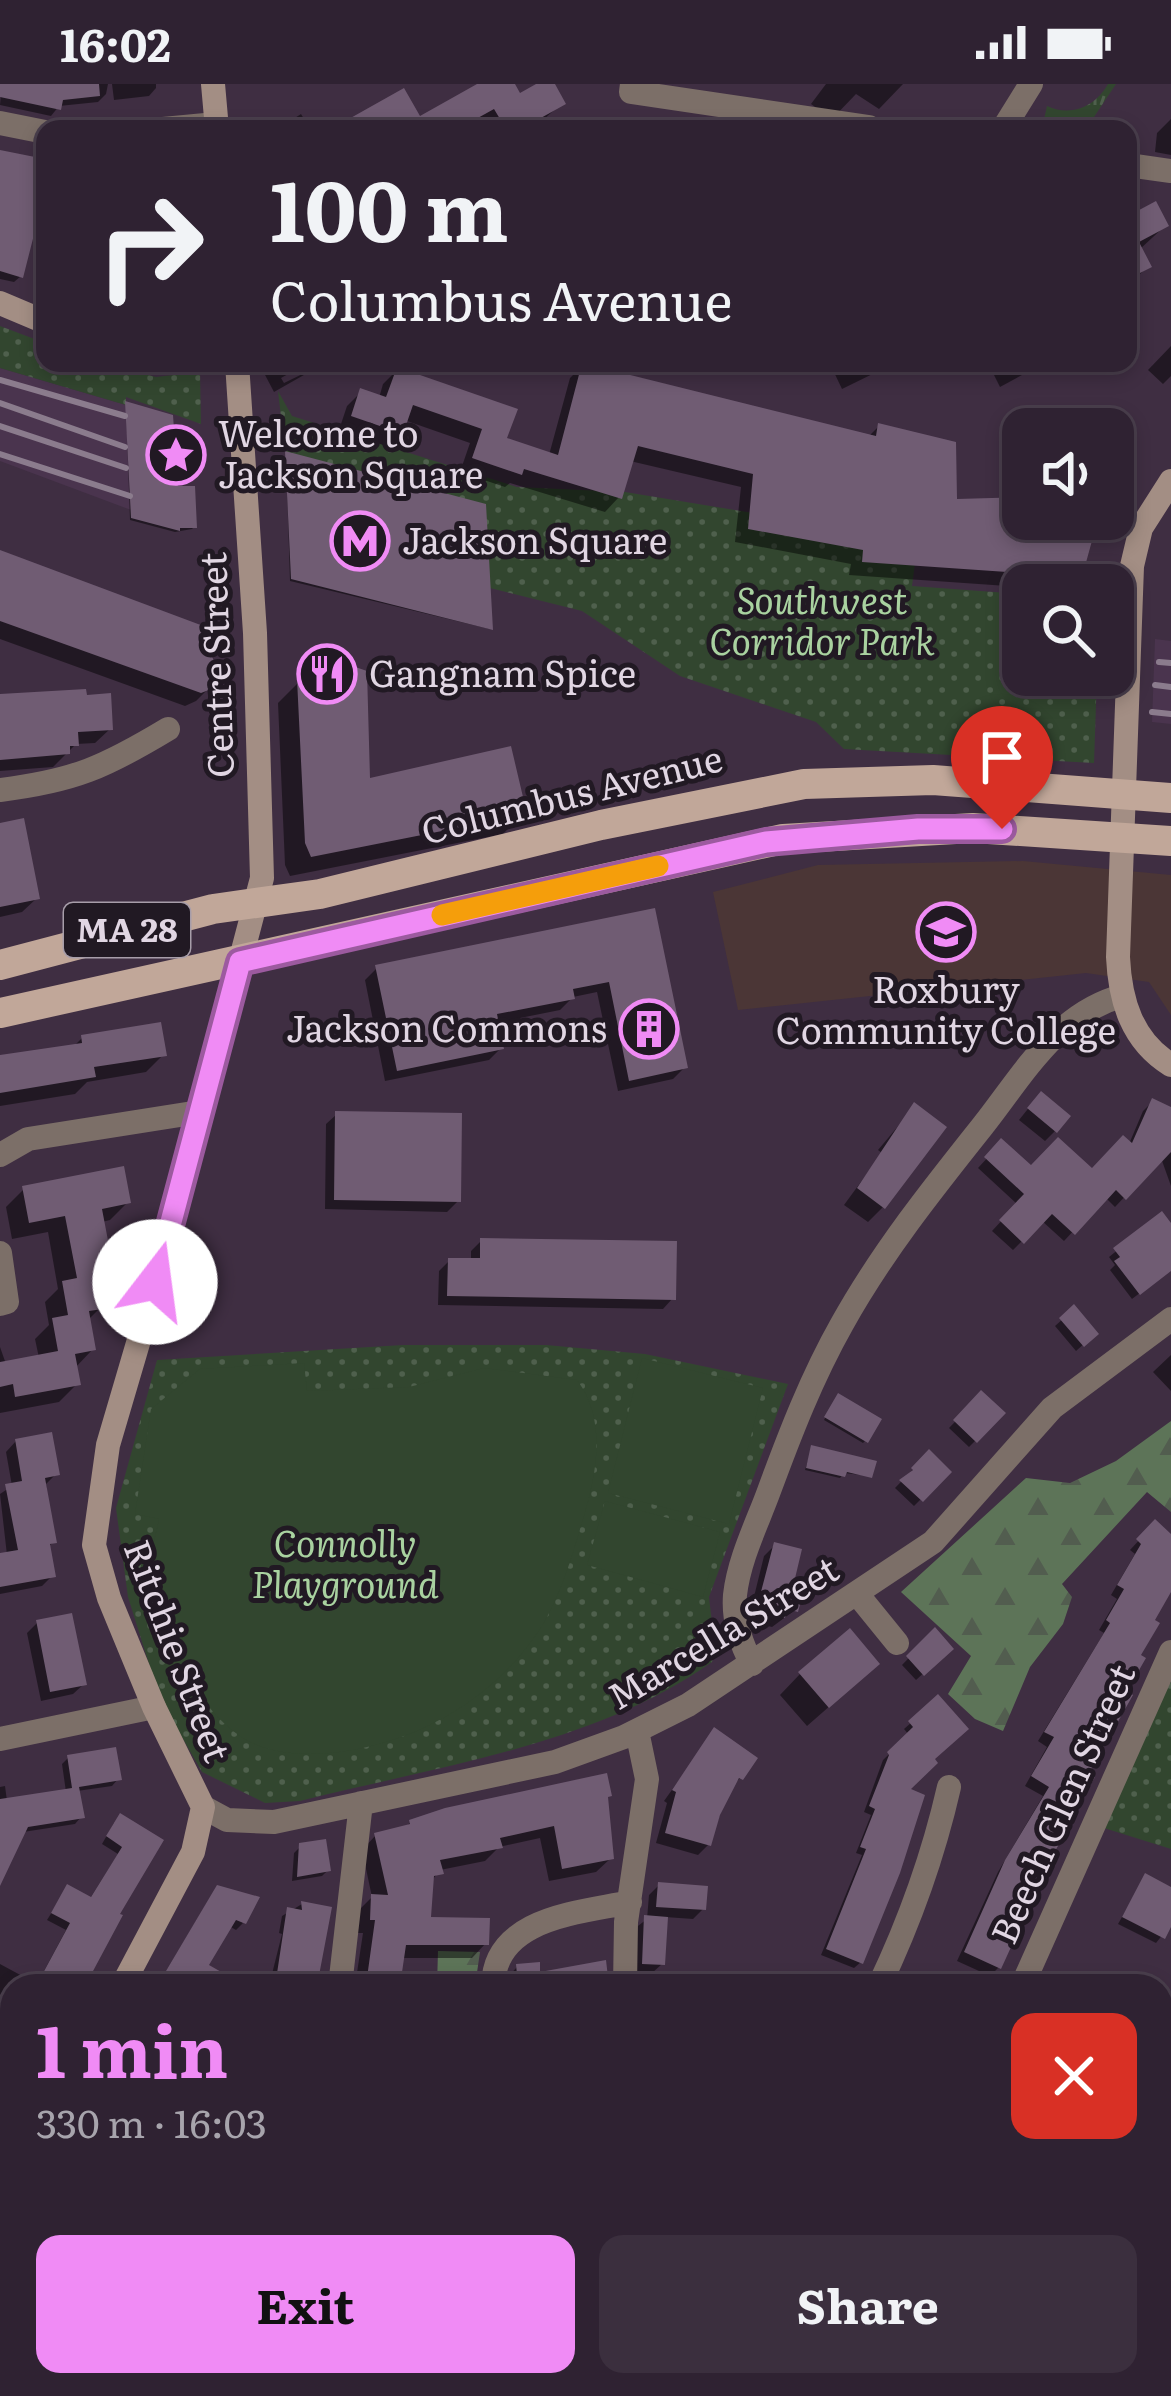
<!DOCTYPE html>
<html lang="en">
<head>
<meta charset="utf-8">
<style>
	body { margin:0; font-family:Literata,serif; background:#3b2f3e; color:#f1f3f6; height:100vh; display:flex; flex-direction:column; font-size:45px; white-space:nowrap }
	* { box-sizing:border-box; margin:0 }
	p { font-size:39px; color:#a7a4ac }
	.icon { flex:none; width:66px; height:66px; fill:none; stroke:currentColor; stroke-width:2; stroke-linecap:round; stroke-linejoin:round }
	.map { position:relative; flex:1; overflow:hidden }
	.side { position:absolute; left:0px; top:1890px; width:1173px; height:423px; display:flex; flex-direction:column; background:#2f2232; border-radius:36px 36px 0 0; box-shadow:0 6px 18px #0003,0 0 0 3px #4a3f4d }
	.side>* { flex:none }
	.top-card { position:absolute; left:36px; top:36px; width:1101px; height:252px; border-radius:24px; box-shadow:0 6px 18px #0003,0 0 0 3px #4a3f4d; background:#2f2232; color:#f1f3f6; overflow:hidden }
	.fabs { position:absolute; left:1002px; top:324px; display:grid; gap:24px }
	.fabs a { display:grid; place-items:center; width:132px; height:132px; border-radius:24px; background:#2f2232; box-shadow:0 6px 18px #0003,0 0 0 3px #4a3f4d; font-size:60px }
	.pin { position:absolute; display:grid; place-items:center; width:102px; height:102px; color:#fff; margin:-123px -51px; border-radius:50% 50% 50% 0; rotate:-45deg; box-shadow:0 0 12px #0007 }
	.pin .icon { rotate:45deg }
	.me { position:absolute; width:132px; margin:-66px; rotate:15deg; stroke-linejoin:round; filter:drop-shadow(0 0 9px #0008) }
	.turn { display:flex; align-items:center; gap:42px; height:252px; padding:0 36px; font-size:54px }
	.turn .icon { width:156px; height:156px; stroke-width:2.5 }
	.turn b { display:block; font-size:84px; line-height:102px }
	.round { display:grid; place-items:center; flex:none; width:126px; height:126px; border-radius:24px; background:#3b2f3e }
	.headline { display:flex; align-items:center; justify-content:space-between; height:204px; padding:0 36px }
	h1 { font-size:72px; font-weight:700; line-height:90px; color:#f08bf5 }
	.action { display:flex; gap:24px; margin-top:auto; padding:24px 36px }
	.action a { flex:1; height:138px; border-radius:24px; background:#f08bf5; color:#111; font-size:48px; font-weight:700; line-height:138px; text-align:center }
	.action a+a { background:#3b2f3e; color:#f1f3f6 }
	.status { display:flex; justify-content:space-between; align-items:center; height:84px; padding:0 60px; background:#2f2232; direction:ltr }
	.status svg { height:33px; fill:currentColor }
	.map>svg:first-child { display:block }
</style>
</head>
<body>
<div class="status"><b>16:02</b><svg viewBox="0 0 49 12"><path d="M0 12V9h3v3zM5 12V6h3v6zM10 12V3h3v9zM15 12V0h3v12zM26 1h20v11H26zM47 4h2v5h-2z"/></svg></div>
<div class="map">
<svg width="1171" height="2312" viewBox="0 0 1171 2312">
	<defs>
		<pattern id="grass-tufts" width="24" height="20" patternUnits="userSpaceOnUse" patternTransform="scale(3)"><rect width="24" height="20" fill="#32462f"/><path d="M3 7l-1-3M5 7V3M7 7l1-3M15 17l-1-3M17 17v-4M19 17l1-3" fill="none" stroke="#4f604d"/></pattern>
		<pattern id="forest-firs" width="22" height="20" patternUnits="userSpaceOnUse" patternTransform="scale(3)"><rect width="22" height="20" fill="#5d7458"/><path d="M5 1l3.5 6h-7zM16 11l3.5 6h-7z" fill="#525d4f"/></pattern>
		<pattern id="park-dots" width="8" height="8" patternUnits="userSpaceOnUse" patternTransform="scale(3)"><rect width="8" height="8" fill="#32462f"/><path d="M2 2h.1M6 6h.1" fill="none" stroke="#4f604d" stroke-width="1.8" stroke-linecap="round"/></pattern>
	</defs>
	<rect width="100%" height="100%" fill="#3f2e42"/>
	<path fill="#4b3636" d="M1023 777 1171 791V931L1149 898 1086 889 738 926 713 808 818 781Z"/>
	<path fill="#4a344e" d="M0 284 126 321 131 426 0 377Z
		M1155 555 1171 557V640L1152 638Z"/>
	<path fill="url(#grass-tufts)" d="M1108 0H1116L1088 42 1054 45 1043 40 1047 22C1071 33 1095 23 1108 0Z"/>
	<path fill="url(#forest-firs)" d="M1171 1337V1428L1147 1408 1062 1500 1072 1513 1063 1540 1030 1583 1003 1647 975 1635 948 1610 971 1572 901 1508 1026 1394 1070 1399 1116 1377Z
		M438 1867 480 1868 475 1902H437Z
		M181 2301H447L449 2312H195Z"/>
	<path fill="url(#park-dots)" d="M0 242 45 259V279H102L156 293 200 288 201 340 126 313V321L0 284Z
		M278 307 292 332 517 403 625 408 918 456 912 502 1023 510V591H1097L1094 679 844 665 816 638 680 592 582 527 490 504 285 367Z
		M403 1261H546L645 1270 788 1300 709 1513 715 1565 712 1578C595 1661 438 1682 300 1717L265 1719 202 1688 160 1615 128 1513 116 1424 157 1276Z
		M1171 1596V1765L1104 1744Z
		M675 2301H989L992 2312H665Z"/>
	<path fill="#32462f" d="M642 1274 763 1304 729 1440 608 1409Z
		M304 1279 307 1307 409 1303 484 1284 577 1296C607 1336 597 1389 583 1435 572 1472 561 1512 540 1545 490 1622 399 1669 310 1670 286 1670 260 1666 240 1652 210 1631 190 1600 177 1566 167 1543 152 1514 150 1489 149 1472 156 1451 159 1435L135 1430 151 1325 200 1285Z
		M605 1417 720 1448 703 1513 587 1481Z"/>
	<path fill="#0007" d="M2 0H108L106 10 98 18 59 22 51 32 0 21Z
		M112 0H156V4L149 12 114 16Z
		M483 0H511L519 13 542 0H551L562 19 533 45H337L418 36Z
		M826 0H903L879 25 856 10 832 35 811 20Z
		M301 30 310 45H278Z
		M1171 35V71L1155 68 1157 49Z
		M0 67 45 76V154H30L21 192 14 198 0 195Z
		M1128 135 1166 141 1139 166 1148 182 1128 202Z
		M1171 262V292L1163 300 1148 286Z
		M275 279H308L281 294 284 299 325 279 274 308 264 289Z
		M834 279H895L842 305 831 282Z
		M993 279H1044L1000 303 990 283Z
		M584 280 868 353 879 342 954 418 1021 416 1023 408V435H1095L1079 491 1069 501 1023 503 849 491 851 480 735 458 741 403 630 377 619 413 605 428 510 399 505 403 460 388 470 359 404 336 400 348 386 362 339 346 347 322 361 308 379 314 383 300 397 286 504 356 549 371 570 294Z
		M126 321 175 405 194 443 192 445 175 448 130 436Z
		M286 371 490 545 290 497Z
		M0 469 207 567 210 603 196 617 185 622 0 555Z
		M299 598 367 697 523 729 503 750 290 792 285 781 278 619Z
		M0 613 110 645 95 659 76 660 53 683 0 687Z
		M0 742 37 814 22 828 0 833Z
		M653 828 685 983 673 995 618 1007 597 908 573 913 560 926 495 939 501 964 489 976 385 997 365 896 377 884Z
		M82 954 163 971 146 988 87 998 75 1010 0 1022V975L73 963Z
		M1152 1018 1171 1027V1102L1161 1074 1115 1123 1105 1113 1064 1157 1042 1137 1013 1166 992 1147 1017 1120 978 1084 1001 1059 1031 1085 1092 1088 1129 1060 1143 1027Z
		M1031 1021 1055 1047 1045 1057 1019 1036Z
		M915 1022 883 1123 868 1138 844 1121 882 1069 878 1066Z
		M337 1030 458 1117 447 1128 325 1125 326 1040Z
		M24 1105 128 1118 110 1136 102 1138 110 1187 96 1201 100 1224 88 1236 93 1265 75 1284 77 1300 59 1318 0 1329V1263L6 1280 39 1274 35 1255 49 1241 45 1218 58 1205 48 1148 12 1155 6 1123Z
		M1161 1131 1171 1144V1185L1132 1215 1110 1186 1115 1181 1109 1173Z
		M481 1157 673 1214 663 1225 438 1221 439 1187 449 1177H471V1167Z
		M1074 1225 1095 1250 1076 1267 1055 1242Z
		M1171 1271V1307L1153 1288Z
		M982 1310 1002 1330 969 1363 949 1344Z
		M836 1315 865 1357 863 1359 824 1336Z
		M16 1357 56 1390 46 1400 53 1458 47 1464 52 1492 42 1502 0 1510V1472L7 1471 0 1410 12 1402 6 1368Z
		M812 1364 870 1392 844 1389 840 1394 805 1386Z
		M929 1369 948 1388 914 1422 895 1404Z
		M1155 1439 1171 1454V1502L1150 1537 1024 1814 999 1883 990 1892 957 1877 998 1788 1043 1712 1025 1702 1047 1663 1038 1657 1104 1549 1099 1546 1117 1515 1111 1511 1135 1470 1130 1466Z
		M775 1461 795 1526 772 1543 748 1537 764 1472Z
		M37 1539 84 1600 73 1610 41 1617 27 1549Z
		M935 1547 950 1565 916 1596 902 1581Z
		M800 1590 855 1600 807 1642 780 1611Z
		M938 1615 931 1676 906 1706 861 1878 854 1884 821 1871 862 1771 856 1769 871 1731 864 1728 883 1676 909 1651 904 1645Z
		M714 1647 740 1694 730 1704 709 1760 698 1771 656 1759 667 1719 664 1717Z
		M68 1674 118 1695 112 1702 77 1707 81 1733 75 1740 23 1748 0 1792V1703L5 1702 7 1717 66 1708 62 1680Z
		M605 1715 611 1774 596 1788 549 1797 540 1754 499 1763 485 1777 440 1786 430 1799 428 1836 486 1859 472 1874H401L397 1902H355L363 1849H357L358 1827 372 1813 362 1766 376 1751 405 1744 411 1738Z
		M114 1739 160 1757 56 1902H12V1982L0 1975V1880L37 1900 66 1846 47 1836 67 1804 89 1816 118 1770 102 1760Z
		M301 1762 328 1786 322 1792 292 1797 294 1769Z
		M1145 1793 1171 1806V1840L1156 1859 1118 1840Z
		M659 1801 703 1825 693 1835 665 1833 662 1880 651 1890 633 1889 634 1845 647 1835 649 1811Z
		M211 1812 243 1839 236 1846 229 1842 205 1882 212 1902H157Z
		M302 1820 314 1902H269L282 1850 279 1849 282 1832Z
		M517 1883 538 1892 606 1902H508L507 1894Z
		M0 2020 12 2026V2039L2 2053Z
		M1171 2041V2106L1161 2112V2042Z
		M1171 2203V2237L1166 2238 1161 2209Z
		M8 2244 12 2246V2301H50L48 2312H0V2253Z
		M82 2301H98L105 2306 101 2312H82Z
		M620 2301H626L639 2312H610Z
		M1124 2301H1153L1162 2312H1113Z"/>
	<path fill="#705c73" d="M0 0H99L100 12 63 16 61 26 0 13Z
		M477 0H515L520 9 536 0H555L566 20 521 45H506L494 25 458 45H331L404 4 420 32Z
		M0 66 45 75V128L40 127 23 194 0 187Z
		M1156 117 1169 142 1139 158 1152 183 1128 195V132Z
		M582 279 876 352 878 339 956 358 957 415 1023 413V435H1098L1082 493 862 478 863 466 748 445 753 390 638 362 622 415 524 385 522 391 472 374 482 345 413 321 403 350 351 332 360 304 386 313 397 283 518 325 507 354 558 371Z
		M125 317 173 331 178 402H195L197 444H180V447L131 434Z
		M285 367 486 420 493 546 291 495Z
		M0 466 206 543 214 564 209 566 214 577 211 579 215 591 211 592 214 604 201 609 0 537Z
		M335 576 367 587 370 694 511 662 527 730 311 773 305 759 297 595Z
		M86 605 87 611 111 609 113 646 78 648 79 662H70V670L0 676V610Z
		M24 734 40 815 0 823V739Z
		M655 824 688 984 629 997 609 898 573 905 575 915 497 930 504 965 397 987 375 881Z
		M161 938 167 972 94 983 96 993 0 1009V971L82 959 81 951Z
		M1041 1007 1071 1032 1057 1049 1027 1024Z
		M1152 1014 1171 1023V1068L1126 1116 1116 1106 1075 1151 1052 1130 1024 1160 999 1136 1024 1110 984 1073 1001 1054 1031 1081 1058 1053 1092 1084 1123 1051 1132 1059Z
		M914 1018 947 1043 885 1125 857 1104Z
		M335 1027 462 1029 461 1118 334 1116Z
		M124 1082 131 1119 102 1125 114 1188 97 1191 103 1225 89 1227 96 1266 75 1270 81 1301 15 1313 13 1300 0 1303V1278L58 1267 52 1234 68 1231 62 1197 77 1194 65 1132 29 1139 22 1102Z
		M1162 1127 1171 1139V1187L1140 1211 1114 1177 1120 1173 1113 1164Z
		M480 1154 677 1157 676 1216 447 1212 448 1174H480Z
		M1074 1220 1099 1250 1084 1263 1059 1234Z
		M981 1306 1006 1329 977 1359 953 1336Z
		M838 1309 882 1335 868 1359 824 1333Z
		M52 1348 60 1391 45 1394 57 1459 50 1460 56 1493 0 1503V1469L18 1466 5 1400 22 1397 15 1355Z
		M811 1361 877 1377 872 1394 847 1388 845 1393 806 1384Z
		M929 1365 952 1388 923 1418 899 1396 913 1386 911 1384Z
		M1155 1435 1171 1450V1508L1155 1536 1160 1539 1141 1571 1146 1574 1127 1607 1133 1611 1089 1689 1095 1693 1070 1736 1073 1737 1028 1812 1033 1815 1001 1885 964 1868 1005 1776 1049 1703 1031 1692 1054 1653 1044 1648 1110 1539 1106 1536 1124 1505 1117 1501 1141 1460 1136 1455Z
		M774 1458 802 1465 792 1507 803 1509 798 1528 787 1525 785 1534 756 1527Z
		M72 1529 87 1601 50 1608 36 1536Z
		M935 1543 954 1565 924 1592 906 1572Z
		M850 1544 880 1580 829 1624 798 1588Z
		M938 1610 969 1645 935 1675 938 1679 911 1705 925 1711 900 1789 863 1880 826 1865 866 1765 860 1763 875 1725 869 1722 889 1671 887 1668 913 1643 908 1637Z
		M714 1643 758 1674 743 1696 739 1694 720 1731 711 1762 665 1749 676 1708 672 1706Z
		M116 1663 122 1696 79 1703 85 1734 28 1743 0 1802V1715L72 1704 67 1671Z
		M607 1689 612 1712 608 1713 614 1775 562 1785 554 1742 500 1754 503 1764 440 1776 444 1790 434 1792 431 1833 490 1834 489 1861H406L400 1902 366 1901 375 1836H370L371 1810 388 1811 374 1749 410 1740 409 1736 445 1724Z
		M120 1729 164 1756 120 1830 123 1831 85 1902H36L70 1839 51 1829 67 1800 91 1813 122 1763 106 1752Z
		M326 1755 331 1787 297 1793 299 1759Z
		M1145 1789 1171 1803V1843L1165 1855 1122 1833Z
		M658 1798 708 1802 706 1826 656 1823Z
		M217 1801 260 1813 246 1840 236 1836 209 1881 223 1889 215 1902H157Z
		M301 1817 332 1823 317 1902H286L287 1898 276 1896 287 1823 302 1826Z
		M644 1831 668 1833 665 1881 642 1880Z
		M606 1876 609 1902H518L516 1880 540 1878V1888Z"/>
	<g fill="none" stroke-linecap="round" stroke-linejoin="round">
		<path stroke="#7c6f68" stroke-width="24" d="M632 0 631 8 869 43
			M0 39 45 48
			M163 45 216 40
			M1003 45 1031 0
			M1128 81 1171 87
			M0 706C74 697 105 683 168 645
			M0 1071 28 1055 199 1028
			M0 1169 7 1218 0 1220
			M858 1511 897 1559
			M752 1580C740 1558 733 1536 735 1511 739 1475 757 1440 769 1407 790 1350 812 1293 842 1240 882 1168 934 1103 985 1039 1024 989 1058 929 1122 912
			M0 1655 154 1623
			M203 1723 227 1736 274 1738 555 1678 624 1653 688 1621 933 1458 1052 1324 1171 1235
			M340 1902 361 1719
			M493 1902C494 1833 580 1829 630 1818
			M625 1902 626 1838 647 1695 637 1647
			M879 1902C910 1837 933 1773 949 1703
			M1022 1902 1171 1568
			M1161 2152 1171 2151
			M0 2197 12 2205
			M151 2301 166 2312
			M568 2301 571 2312
			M1003 2301 1006 2312
			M66 2312 73 2301
			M501 2312 510 2301"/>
		<path stroke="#a38e84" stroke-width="24" d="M213 0 217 45
			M0 219 45 238
			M1171 397 1141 444 1132 482 1118 873C1120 917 1132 957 1171 981
			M122 1902 193 1768 203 1723 154 1623 109 1514 94 1461 108 1361 156 1198 262 794 255 549 237 279
			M0 2138 12 2116"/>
		<path stroke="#c1a799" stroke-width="30" d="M0 881 213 825 320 810 601 741 804 700 933 696 1171 714
			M0 929 783 755 973 744 1171 757"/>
		<path stroke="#8b7c8d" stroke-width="6" d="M0 296 125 332
			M0 319 125 363
			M0 342 126 384
			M0 370 130 412
			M1159 578 1171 579
			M1155 601 1171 603
			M1152 628 1171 630"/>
	</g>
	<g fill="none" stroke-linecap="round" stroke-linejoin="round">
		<defs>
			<path id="route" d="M155 1198 240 878 766 758 918 745H1002"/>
		</defs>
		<use href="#route" stroke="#9c5a9f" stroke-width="30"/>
		<use href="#route" stroke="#f08bf5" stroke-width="21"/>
		<path stroke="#f59e0b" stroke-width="21" d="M442 831 658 782"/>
	</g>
	<defs>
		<symbol id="sight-ring" viewBox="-11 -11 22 22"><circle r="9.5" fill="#211923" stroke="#f08bf5" stroke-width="1.5"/><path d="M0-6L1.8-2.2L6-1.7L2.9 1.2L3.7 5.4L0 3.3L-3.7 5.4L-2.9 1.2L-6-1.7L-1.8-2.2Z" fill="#f08bf5"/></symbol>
		<symbol id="metro-ring" viewBox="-11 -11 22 22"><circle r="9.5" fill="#211923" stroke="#f08bf5" stroke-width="1.5"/><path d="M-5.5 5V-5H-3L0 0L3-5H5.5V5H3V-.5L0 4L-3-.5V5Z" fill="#f08bf5"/></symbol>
		<symbol id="restaurant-ring" viewBox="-11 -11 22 22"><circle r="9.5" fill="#211923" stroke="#f08bf5" stroke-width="1.5"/><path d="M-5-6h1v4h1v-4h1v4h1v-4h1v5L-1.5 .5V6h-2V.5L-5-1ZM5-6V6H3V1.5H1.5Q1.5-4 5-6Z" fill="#f08bf5"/></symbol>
		<symbol id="university-ring" viewBox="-11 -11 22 22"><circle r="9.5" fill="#211923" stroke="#f08bf5" stroke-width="1.5"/><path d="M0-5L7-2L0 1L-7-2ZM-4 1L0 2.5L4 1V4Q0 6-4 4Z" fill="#f08bf5"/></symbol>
		<symbol id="building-ring" viewBox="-11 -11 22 22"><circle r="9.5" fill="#211923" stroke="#f08bf5" stroke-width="1.5"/><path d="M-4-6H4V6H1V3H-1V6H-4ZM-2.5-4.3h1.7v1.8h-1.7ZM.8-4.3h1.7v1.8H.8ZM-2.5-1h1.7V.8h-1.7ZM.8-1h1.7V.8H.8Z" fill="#f08bf5"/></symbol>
	</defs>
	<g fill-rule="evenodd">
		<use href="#sight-ring" x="143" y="338" width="66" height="66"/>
		<use href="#metro-ring" x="327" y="424" width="66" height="66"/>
		<use href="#restaurant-ring" x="294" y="557" width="66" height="66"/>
		<use href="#university-ring" x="913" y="815" width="66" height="66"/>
		<use href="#building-ring" x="616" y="912" width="66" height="66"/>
	</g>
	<g text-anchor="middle" stroke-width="10" stroke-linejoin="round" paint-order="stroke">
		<rect fill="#211923" stroke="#a79da9" stroke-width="3" x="64" y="819" width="126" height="54" rx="9"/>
		<g font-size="33" font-weight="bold" fill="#e1d6e3">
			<text x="127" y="858">MA 28</text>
		</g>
		<g font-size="36" fill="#e1d6e3" stroke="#211923" text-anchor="start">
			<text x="218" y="363">Welcome to<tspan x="218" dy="41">Jackson Square</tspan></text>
			<text x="402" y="470">Jackson Square</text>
			<text x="369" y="603">Gangnam Spice</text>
			<text x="946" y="919" text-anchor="middle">Roxbury<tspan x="946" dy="41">Community College</tspan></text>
			<text x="607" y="958" text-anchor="end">Jackson Commons</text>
		</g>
		<g font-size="36" font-style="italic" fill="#a9d2a0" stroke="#211923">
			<text x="822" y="530">Southwest<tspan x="822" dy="41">Corridor Park</tspan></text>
			<text x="345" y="1473">Connolly<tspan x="345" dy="41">Playground</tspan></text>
		</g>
		<g font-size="36" fill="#e1d6e3" stroke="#211923">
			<text transform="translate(217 581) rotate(-92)" y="13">Centre Street</text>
			<text transform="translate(572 711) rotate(-14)" y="13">Columbus Avenue</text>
			<text transform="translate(723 1549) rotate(-31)" y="13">Marcella Street</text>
			<text transform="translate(177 1567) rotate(69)" y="13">Ritchie Street</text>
			<text transform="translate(1063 1720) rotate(-66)" y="13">Beech Glen Street</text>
		</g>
	</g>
</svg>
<div class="fabs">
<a><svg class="icon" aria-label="sound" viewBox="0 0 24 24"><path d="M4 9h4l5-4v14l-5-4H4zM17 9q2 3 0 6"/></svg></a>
<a><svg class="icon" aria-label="search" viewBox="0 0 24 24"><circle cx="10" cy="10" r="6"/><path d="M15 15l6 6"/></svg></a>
</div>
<div class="pin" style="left:1002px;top:745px;background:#d93025"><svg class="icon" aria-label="arrive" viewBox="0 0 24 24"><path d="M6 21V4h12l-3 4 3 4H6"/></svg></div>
<svg class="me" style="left:155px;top:1198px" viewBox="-20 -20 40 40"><circle r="19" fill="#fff"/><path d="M0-13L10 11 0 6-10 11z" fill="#f08bf5"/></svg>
<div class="top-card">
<div class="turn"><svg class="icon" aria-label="right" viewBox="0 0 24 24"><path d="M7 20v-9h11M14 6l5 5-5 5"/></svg><div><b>100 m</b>Columbus Avenue</div></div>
</div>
<section class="side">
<div class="headline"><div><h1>1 min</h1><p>330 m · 16:03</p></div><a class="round" style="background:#d93025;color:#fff"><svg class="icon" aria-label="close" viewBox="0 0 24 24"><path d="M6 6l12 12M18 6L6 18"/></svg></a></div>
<div class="action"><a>Exit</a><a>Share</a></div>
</section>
</div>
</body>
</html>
